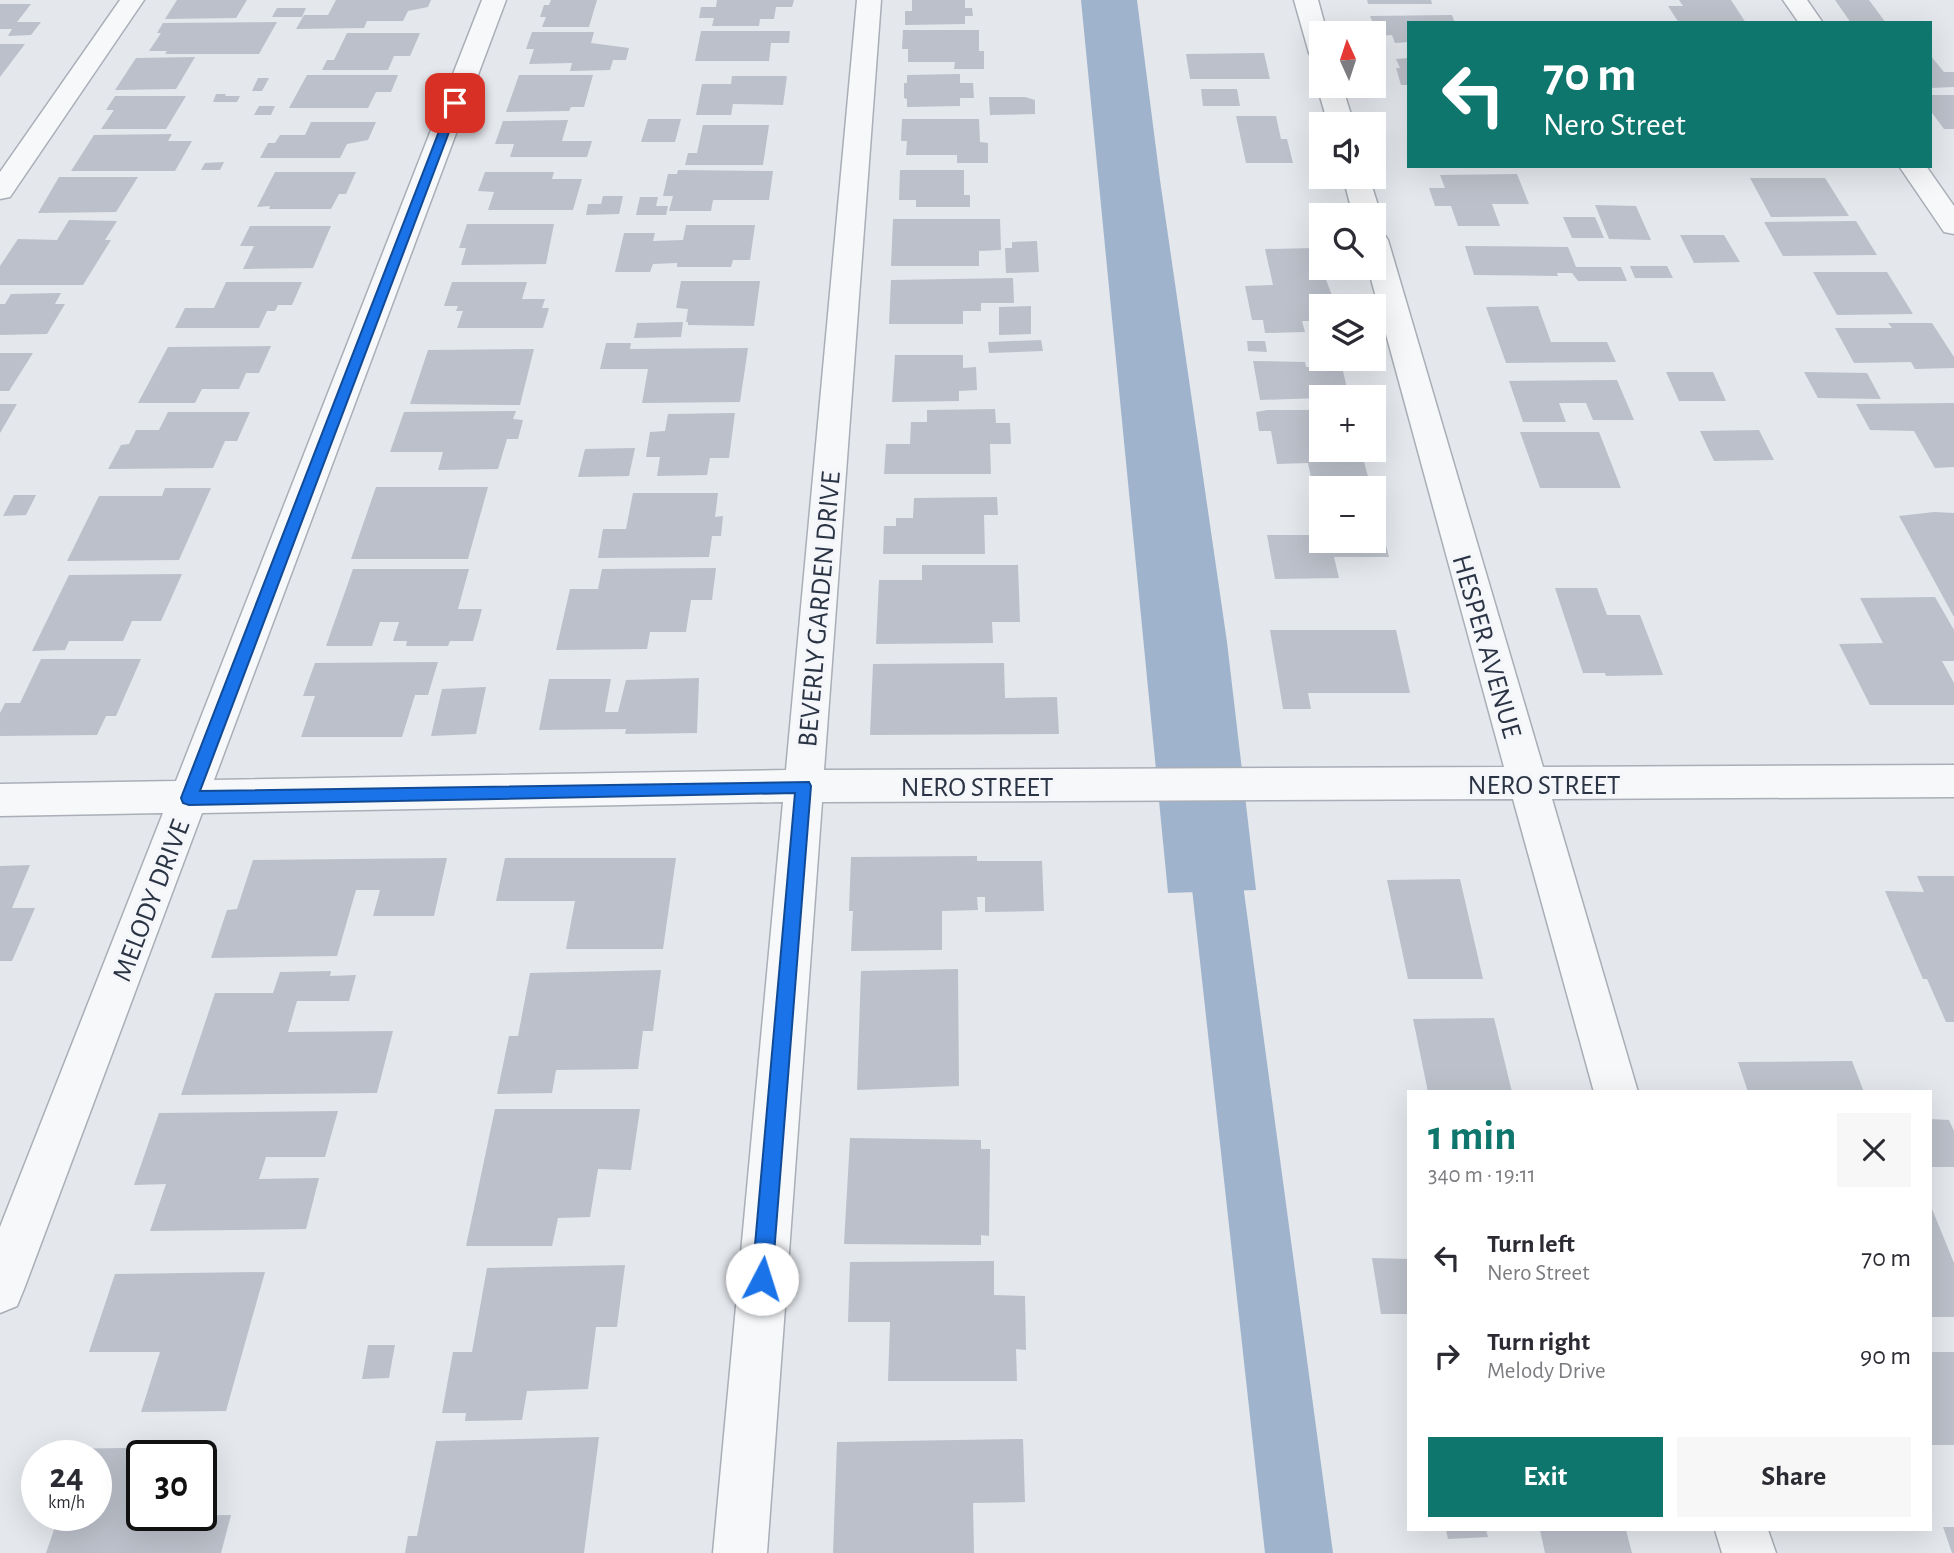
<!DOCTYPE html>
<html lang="en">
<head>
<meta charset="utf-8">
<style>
	body { margin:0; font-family:"Alegreya Sans",sans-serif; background:#f7f7f7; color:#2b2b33; height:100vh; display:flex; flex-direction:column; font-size:26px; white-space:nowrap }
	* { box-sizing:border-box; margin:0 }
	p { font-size:23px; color:#7c7c81 }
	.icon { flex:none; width:38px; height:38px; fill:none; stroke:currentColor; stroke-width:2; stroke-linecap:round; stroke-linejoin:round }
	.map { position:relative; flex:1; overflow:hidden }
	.details { position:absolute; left:1407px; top:1090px; width:525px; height:441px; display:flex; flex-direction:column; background:#fff; border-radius:0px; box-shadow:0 7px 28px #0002 }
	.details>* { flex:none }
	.top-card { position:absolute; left:1407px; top:21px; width:525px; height:147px; border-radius:0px; box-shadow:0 7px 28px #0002; background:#0f766e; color:#fff; overflow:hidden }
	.needle { width:46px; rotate:357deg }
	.controls { position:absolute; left:1309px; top:21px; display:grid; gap:14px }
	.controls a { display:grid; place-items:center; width:77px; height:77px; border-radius:0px; background:#fff; box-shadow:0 7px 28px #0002; font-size:35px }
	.speed { position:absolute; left:21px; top:1440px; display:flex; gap:14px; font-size:35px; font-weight:700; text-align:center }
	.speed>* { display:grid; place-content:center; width:91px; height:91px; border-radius:50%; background:#fff; box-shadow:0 7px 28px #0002; line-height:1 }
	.speed small { font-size:18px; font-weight:400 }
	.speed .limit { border:4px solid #111; border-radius:10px; background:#fff; color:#111 }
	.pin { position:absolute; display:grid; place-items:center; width:60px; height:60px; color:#fff; margin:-30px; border-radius:14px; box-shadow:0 4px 10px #0006 }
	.me { position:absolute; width:77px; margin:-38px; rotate:5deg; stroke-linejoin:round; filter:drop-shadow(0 0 5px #0008) }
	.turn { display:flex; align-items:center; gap:24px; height:147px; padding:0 21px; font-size:32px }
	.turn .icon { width:91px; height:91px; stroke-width:2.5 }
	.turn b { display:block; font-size:49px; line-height:60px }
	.round { display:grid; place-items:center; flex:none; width:74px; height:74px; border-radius:0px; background:#f7f7f7 }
	.headline { display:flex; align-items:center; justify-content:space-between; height:119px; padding:0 21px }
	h1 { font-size:42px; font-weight:600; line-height:52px; color:#0f766e }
	.cta { display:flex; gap:14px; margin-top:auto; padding:14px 21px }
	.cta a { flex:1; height:80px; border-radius:0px; background:#0f766e; color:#fff; font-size:28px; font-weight:600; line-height:80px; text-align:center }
	.cta a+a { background:#f7f7f7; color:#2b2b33 }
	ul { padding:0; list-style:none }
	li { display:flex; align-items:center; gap:21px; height:98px; padding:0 21px }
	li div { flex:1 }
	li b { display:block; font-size:26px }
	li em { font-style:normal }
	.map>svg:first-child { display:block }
</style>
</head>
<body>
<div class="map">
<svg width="1954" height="1553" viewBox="0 0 1954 1553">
	<rect width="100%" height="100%" fill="#e4e7ec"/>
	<path fill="#9fb4cc" d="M1081 0H1137L1160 180 1227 642 1256 890 1168 893Z"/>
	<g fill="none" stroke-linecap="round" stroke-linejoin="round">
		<path fill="#9fb4cc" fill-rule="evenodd" d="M1210 804 1228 810 1235 825 1333 1553H1265L1185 825 1192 810Z"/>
	</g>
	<path fill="#bbc0ca" d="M177 0H247L236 18 165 19Z
		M336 0H431L428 7 408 11 403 21H367L364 28 296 29 304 15H328Z
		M551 0H597L589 27H542L546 17H540L544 5H549Z
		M717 0H794L792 7H776L774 19H760L759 26H712L714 18H699L701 7H716Z
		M912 0H965V8H972L973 16H965V24L905 25V11H912Z
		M1367 0H1431L1432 4H1368Z
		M1679 0H1731L1746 23H1679L1668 6H1683Z
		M1835 0H1869L1886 23H1851Z
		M0 4H31L17 22H41L31 35 8 36 12 29H0Z
		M277 8H306L302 17H272Z
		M1452 15 1455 23H1409V42L1395 43 1392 35 1378 36 1370 16Z
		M277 22 259 54H165L167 51H149L161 33H157L163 23Z
		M903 30H979V51H984V69H954L955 62H908V49H902Z
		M701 31H790L789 43H771L769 61H695Z
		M532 32H594L591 43 629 48 626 60H613L610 70 570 71 572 63 529 64 534 49H526Z
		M347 33H420L410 56H394L388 70H322L327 60H334Z
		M0 44H25L0 77Z
		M1264 53 1270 79H1190L1186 54Z
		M1930 55 1944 72H1954V87L1930 88Z
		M195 57 176 89 115 90 136 58Z
		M1409 58V85H1401L1396 68H1400L1396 59Z
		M960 74V83H973L974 98H960V106L907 107V99L904 98V83H907V75Z
		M307 75H398L391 92H376L368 108H289Z
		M519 75H593L584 107H571L569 111 506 112Z
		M732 76H787L783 105 733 104 731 115H696L702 84H731Z
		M258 78H269L262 91H252Z
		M1201 89H1237L1240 106H1203Z
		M216 94H226L225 96H240L237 102H213Z
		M1930 95H1954V129H1944L1930 110Z
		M115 96H186L166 129H101L114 110H106Z
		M989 97H1025L1035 100V114L990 115Z
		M259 106H275L271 115H254Z
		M1236 116H1276L1281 139H1287L1293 163H1246Z
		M648 119H681L675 142H641Z
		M902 119H979L980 142 988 143V163H957V155H906L907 141H901Z
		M568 120 562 141H592L587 157H510L514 144H495L503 121Z
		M311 122H376L368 140 347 144 340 158H260L268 143H275L280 135H305Z
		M703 125H769L763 165H685L688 153H697Z
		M172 134 168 141H192L175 171H71L94 135Z
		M224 162 220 170H201L205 163Z
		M678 170 773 171 769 200H713L711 211H669L673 196H663L668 174H677Z
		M900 170H964V195H970V207H916V200H899Z
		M275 172H356L346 194H339L331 209H269L270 206 257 207Z
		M485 172H554L552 179H582L573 210H488L494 192 478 191Z
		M1517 174 1529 204H1492L1500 226H1458L1451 206H1435L1429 188H1445L1440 175Z
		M59 177H138L116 212 38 213Z
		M1750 178H1825L1849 216 1771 217Z
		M603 196H623L619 214 586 215 588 204H601Z
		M640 197H658L656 206H668L666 215H636Z
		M1595 205 1636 206 1651 240 1609 239Z
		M1563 217H1595L1604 238H1572Z
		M893 219H1000L1001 250 979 251V266H891Z
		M69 220 117 221 105 240H111L83 285H0V266L18 239 57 240Z
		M1856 221 1877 255 1783 256 1764 222Z
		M467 224H554L546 264 461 265 466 248H459Z
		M686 225H755L750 260H733L731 267H677V263L653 264 650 272H615L624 233H655L653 241 683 240Z
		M250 226H331L313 268 243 269 254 246H240Z
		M1680 235H1724L1740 262 1694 263Z
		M1037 241 1039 272 1006 273 1005 248H1012V242Z
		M1465 246 1568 247 1576 267H1621L1627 281H1578L1572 273H1557L1558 276 1474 275Z
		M1314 248 1336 306H1321V321H1302L1305 332 1265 333 1263 320H1252L1245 286 1273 285 1265 249Z
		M1630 266H1667L1673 278H1635Z
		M1813 272H1887L1913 314 1837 315Z
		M1013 278 1014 303H981V311H963V324H889L891 280Z
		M681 281H760L754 326 688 325V322H686L688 309 676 308Z
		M226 282H302L292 305H278L275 311H267L259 328H175L185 308H214Z
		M452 282H527L522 299H545L542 308H549L543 328H457L463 311H456L458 306H444Z
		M61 293 55 304H65L47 334 0 335V304H5L11 294Z
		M1031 306V334L999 335V307Z
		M1538 306 1551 342H1607L1616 362 1506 363 1486 307Z
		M683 322 681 337 634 338 637 323Z
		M1888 323H1932L1954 357V368L1915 369 1911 362 1854 363 1835 328H1892Z
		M1041 340 1043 351 989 353 988 342Z
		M1247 341H1265L1267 352 1248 351Z
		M606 343H631L630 349 748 348 740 402 642 403 648 369H600Z
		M271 346 259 373H246L239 389H202L195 403H138L168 347Z
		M534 349 520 405 410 404 428 350Z
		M0 353H33L9 391H0Z
		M895 355H963V368L976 367 977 390 959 391V401L892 402Z
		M1253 361 1305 362 1306 367H1342L1349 397 1260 400Z
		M1666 372H1713L1726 401H1679Z
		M1804 372 1867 373 1881 399 1818 398Z
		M1617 380 1634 420H1593L1586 403H1559L1566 422H1523L1509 381Z
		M1954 403V467L1935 468 1914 431 1870 430 1856 404Z
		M0 404H17L0 433Z
		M995 409 996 423H1010L1011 444H990L991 474H884L886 444H910L911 422H927V410Z
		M1267 410H1321V450H1361L1371 488H1321V491H1314L1308 463 1277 464 1271 431H1259L1256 412Z
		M516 411 513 419 523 420 518 439H507L498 469 438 470 443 452H390L404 412Z
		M168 412H250L237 441H225L213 468 108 469 121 445 129 444 136 430H159Z
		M735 413 729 458H710L707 475 657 476 660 457H646L650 432 665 431 668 414Z
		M1759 430 1774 460 1714 461 1700 431Z
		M1520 432H1599L1621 488H1540Z
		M635 448 629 476 578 477 585 449Z
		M376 487H488L468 559H351Z
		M165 488H211L179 560 67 561 99 496H162Z
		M633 493H718L715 517 723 516 721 536H712L709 557 598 558 603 529H626Z
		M14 495H36L26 515 3 516Z
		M997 497 998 515H984L985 554H883L884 526H896V518H913L914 498Z
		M1934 512 1954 513V617L1899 516Z
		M1374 516H1379L1389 557H1334L1339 578 1275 579 1267 535H1315L1312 517H1321V541H1374Z
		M922 565H1018L1020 622H992L993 643 876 644 879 580H922Z
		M716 568 712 600H691L686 632H650L647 649 556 650 570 589H598L602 569Z
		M353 569H469L458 609H482L473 641H450L448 646H406L407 641H393L399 622H380L372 646H326Z
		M182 574 161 621H132L123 641H69L65 650 32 651 69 575Z
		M1555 588H1597L1607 615H1640L1663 675 1606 676 1605 673H1583Z
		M1935 597 1954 630V661H1942L1954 683V705H1870L1839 644 1883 643 1860 598Z
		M1270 630H1396L1410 693H1308L1311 709H1283Z
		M41 659H141L116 716H106L97 735 0 736V713L5 703H20Z
		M438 662 428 695H415L402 737H301L315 696H303L315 663Z
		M1004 663 1005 698 1057 697 1059 734 870 735 873 664Z
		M699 678 697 733 625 734 626 729 539 730 549 679H611L605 712H618L626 680Z
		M486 687 476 734 431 736 442 689Z
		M977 856V861H1042L1044 911 985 912V897H977L978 910 942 911V950L851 951 853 911H849L851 857Z
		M447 858 434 916H373L380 890H356L337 956 211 958 227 910 237 909 253 860Z
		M505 858H676L663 949H566L575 901H496Z
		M30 865 12 908H35L12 961H0V866Z
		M1917 876H1954V1022H1946L1927 979H1923L1885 891 1924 892Z
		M1460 879 1483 979H1408L1387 880Z
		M958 969 959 1086 857 1090 861 971Z
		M661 970 653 1031H643L638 1069 556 1070 552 1093 497 1094 509 1036H518L530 973Z
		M331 971 330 976 356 975 349 1001H297L288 1032 393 1031 377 1093 181 1095 215 993H273L280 972Z
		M1494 1018 1512 1092H1428L1413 1019Z
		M1852 1061 1864 1092H1748L1738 1062Z
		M495 1109H640L631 1170 598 1169 590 1217 558 1218 552 1246H466Z
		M338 1111 325 1157H266L259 1179 319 1178 306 1229 150 1231 166 1184 134 1185 159 1113Z
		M1930 1119 1949 1120 1954 1131V1167H1930Z
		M850 1138 981 1140V1149H990L989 1236 981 1235V1245L844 1244Z
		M1930 1204 1954 1263V1317H1930Z
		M1372 1258 1409 1259V1314H1381Z
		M994 1261V1295L1025 1296 1026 1350 1016 1349 1017 1381H888L890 1322H848L850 1262Z
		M625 1265 617 1327H596L588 1389 527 1391 522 1420 465 1421 466 1413H442L453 1352H472L487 1268Z
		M265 1272 226 1411 141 1412 160 1352H89L115 1274Z
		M368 1345H395L389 1378 362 1379Z
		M1930 1352H1954V1445H1930Z
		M599 1437 584 1553H405L408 1536H417L436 1441Z
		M1023 1439 1025 1502 973 1503 974 1553H833L837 1442Z
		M187 1447 185 1456H142V1516L231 1515 221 1553H46L58 1518H34L35 1516H96V1456H55L58 1449Z
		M1943 1527H1954V1553H1952Z
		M1446 1530H1486L1488 1537 1448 1539Z
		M1540 1530H1626L1632 1553H1545Z"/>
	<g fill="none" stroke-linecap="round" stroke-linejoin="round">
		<defs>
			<path id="minor" d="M120 0H144L10 197 0 199V172Z
				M482 0H506L214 780 786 770 857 0H881L824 770 1504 767 1368 268H1374V232L1384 234 1388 240 1543 767 1954 765V797L1552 799 1638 1092H1594L1513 799 822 802 767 1553H713L783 802 202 813 24 1289 17 1306 0 1313V1227L163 813 0 816V784L176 781Z
				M1294 0H1318L1327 33H1321V60L1312 58 1309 53Z
				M1783 0H1807L1823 23H1799Z
				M1321 81V86H1342L1354 124H1328L1317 86Z
				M1899 166H1926L1954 206V234L1944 232Z
				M1343 177H1369L1381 215 1377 221 1374 222V215H1353Z
				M1715 1530H1768L1776 1553H1722Z"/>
		</defs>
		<use href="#minor" stroke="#a9aeb7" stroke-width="3"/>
		<use href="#minor" fill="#f7f8fa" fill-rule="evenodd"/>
	</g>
	<path fill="#1a73e8" stroke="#114b97" stroke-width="2" d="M455 100 460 103 200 791 809 782 811 786 772 1279 770 1286 762 1289 755 1286 752 1279 795 793 189 805 183 803 181 798 450 103Z"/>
	<g text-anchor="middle" stroke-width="7" stroke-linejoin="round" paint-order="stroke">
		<g font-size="28" fill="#2b3445" stroke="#f4f6f9">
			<text transform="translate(818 609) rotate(-85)" y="10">BEVERLY GARDEN DRIVE</text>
			<text transform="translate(1488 646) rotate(74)" y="10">HESPER AVENUE</text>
			<text x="1544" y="794">NERO STREET</text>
			<text x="977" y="796">NERO STREET</text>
			<text transform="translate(150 900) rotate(-69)" y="10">MELODY DRIVE</text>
		</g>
	</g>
</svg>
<div class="controls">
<a><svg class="needle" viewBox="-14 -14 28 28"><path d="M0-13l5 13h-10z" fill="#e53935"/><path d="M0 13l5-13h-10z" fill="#7c7c81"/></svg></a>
<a><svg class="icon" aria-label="sound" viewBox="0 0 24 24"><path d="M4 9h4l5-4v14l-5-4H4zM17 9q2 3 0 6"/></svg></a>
<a><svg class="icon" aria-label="search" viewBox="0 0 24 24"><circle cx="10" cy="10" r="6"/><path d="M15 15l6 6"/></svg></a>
<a><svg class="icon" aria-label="layers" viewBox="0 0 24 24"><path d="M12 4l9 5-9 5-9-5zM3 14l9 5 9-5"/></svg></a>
<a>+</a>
<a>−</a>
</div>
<div class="speed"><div>24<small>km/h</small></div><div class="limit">30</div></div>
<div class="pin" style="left:455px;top:103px;background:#d93025"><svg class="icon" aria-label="arrive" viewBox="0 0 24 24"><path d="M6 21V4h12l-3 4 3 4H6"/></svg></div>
<svg class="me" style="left:762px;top:1279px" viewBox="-20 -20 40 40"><circle r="19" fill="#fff"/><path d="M0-13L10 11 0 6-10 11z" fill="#1a73e8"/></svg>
<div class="top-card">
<div class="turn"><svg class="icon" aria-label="left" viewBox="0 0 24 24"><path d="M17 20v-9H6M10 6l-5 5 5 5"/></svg><div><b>70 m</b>Nero Street</div></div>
</div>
<section class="details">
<div class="headline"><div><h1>1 min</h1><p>340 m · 19:11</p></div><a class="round"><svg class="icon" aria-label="close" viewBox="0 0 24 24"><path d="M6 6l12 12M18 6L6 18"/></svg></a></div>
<ul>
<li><svg class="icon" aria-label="left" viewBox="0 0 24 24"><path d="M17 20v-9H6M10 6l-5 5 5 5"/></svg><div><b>Turn left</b><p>Nero Street</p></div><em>70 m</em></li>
<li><svg class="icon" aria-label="right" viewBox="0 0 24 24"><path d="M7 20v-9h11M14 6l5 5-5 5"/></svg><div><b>Turn right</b><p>Melody Drive</p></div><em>90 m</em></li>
</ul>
<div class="cta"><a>Exit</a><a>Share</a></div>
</section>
</div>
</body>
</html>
